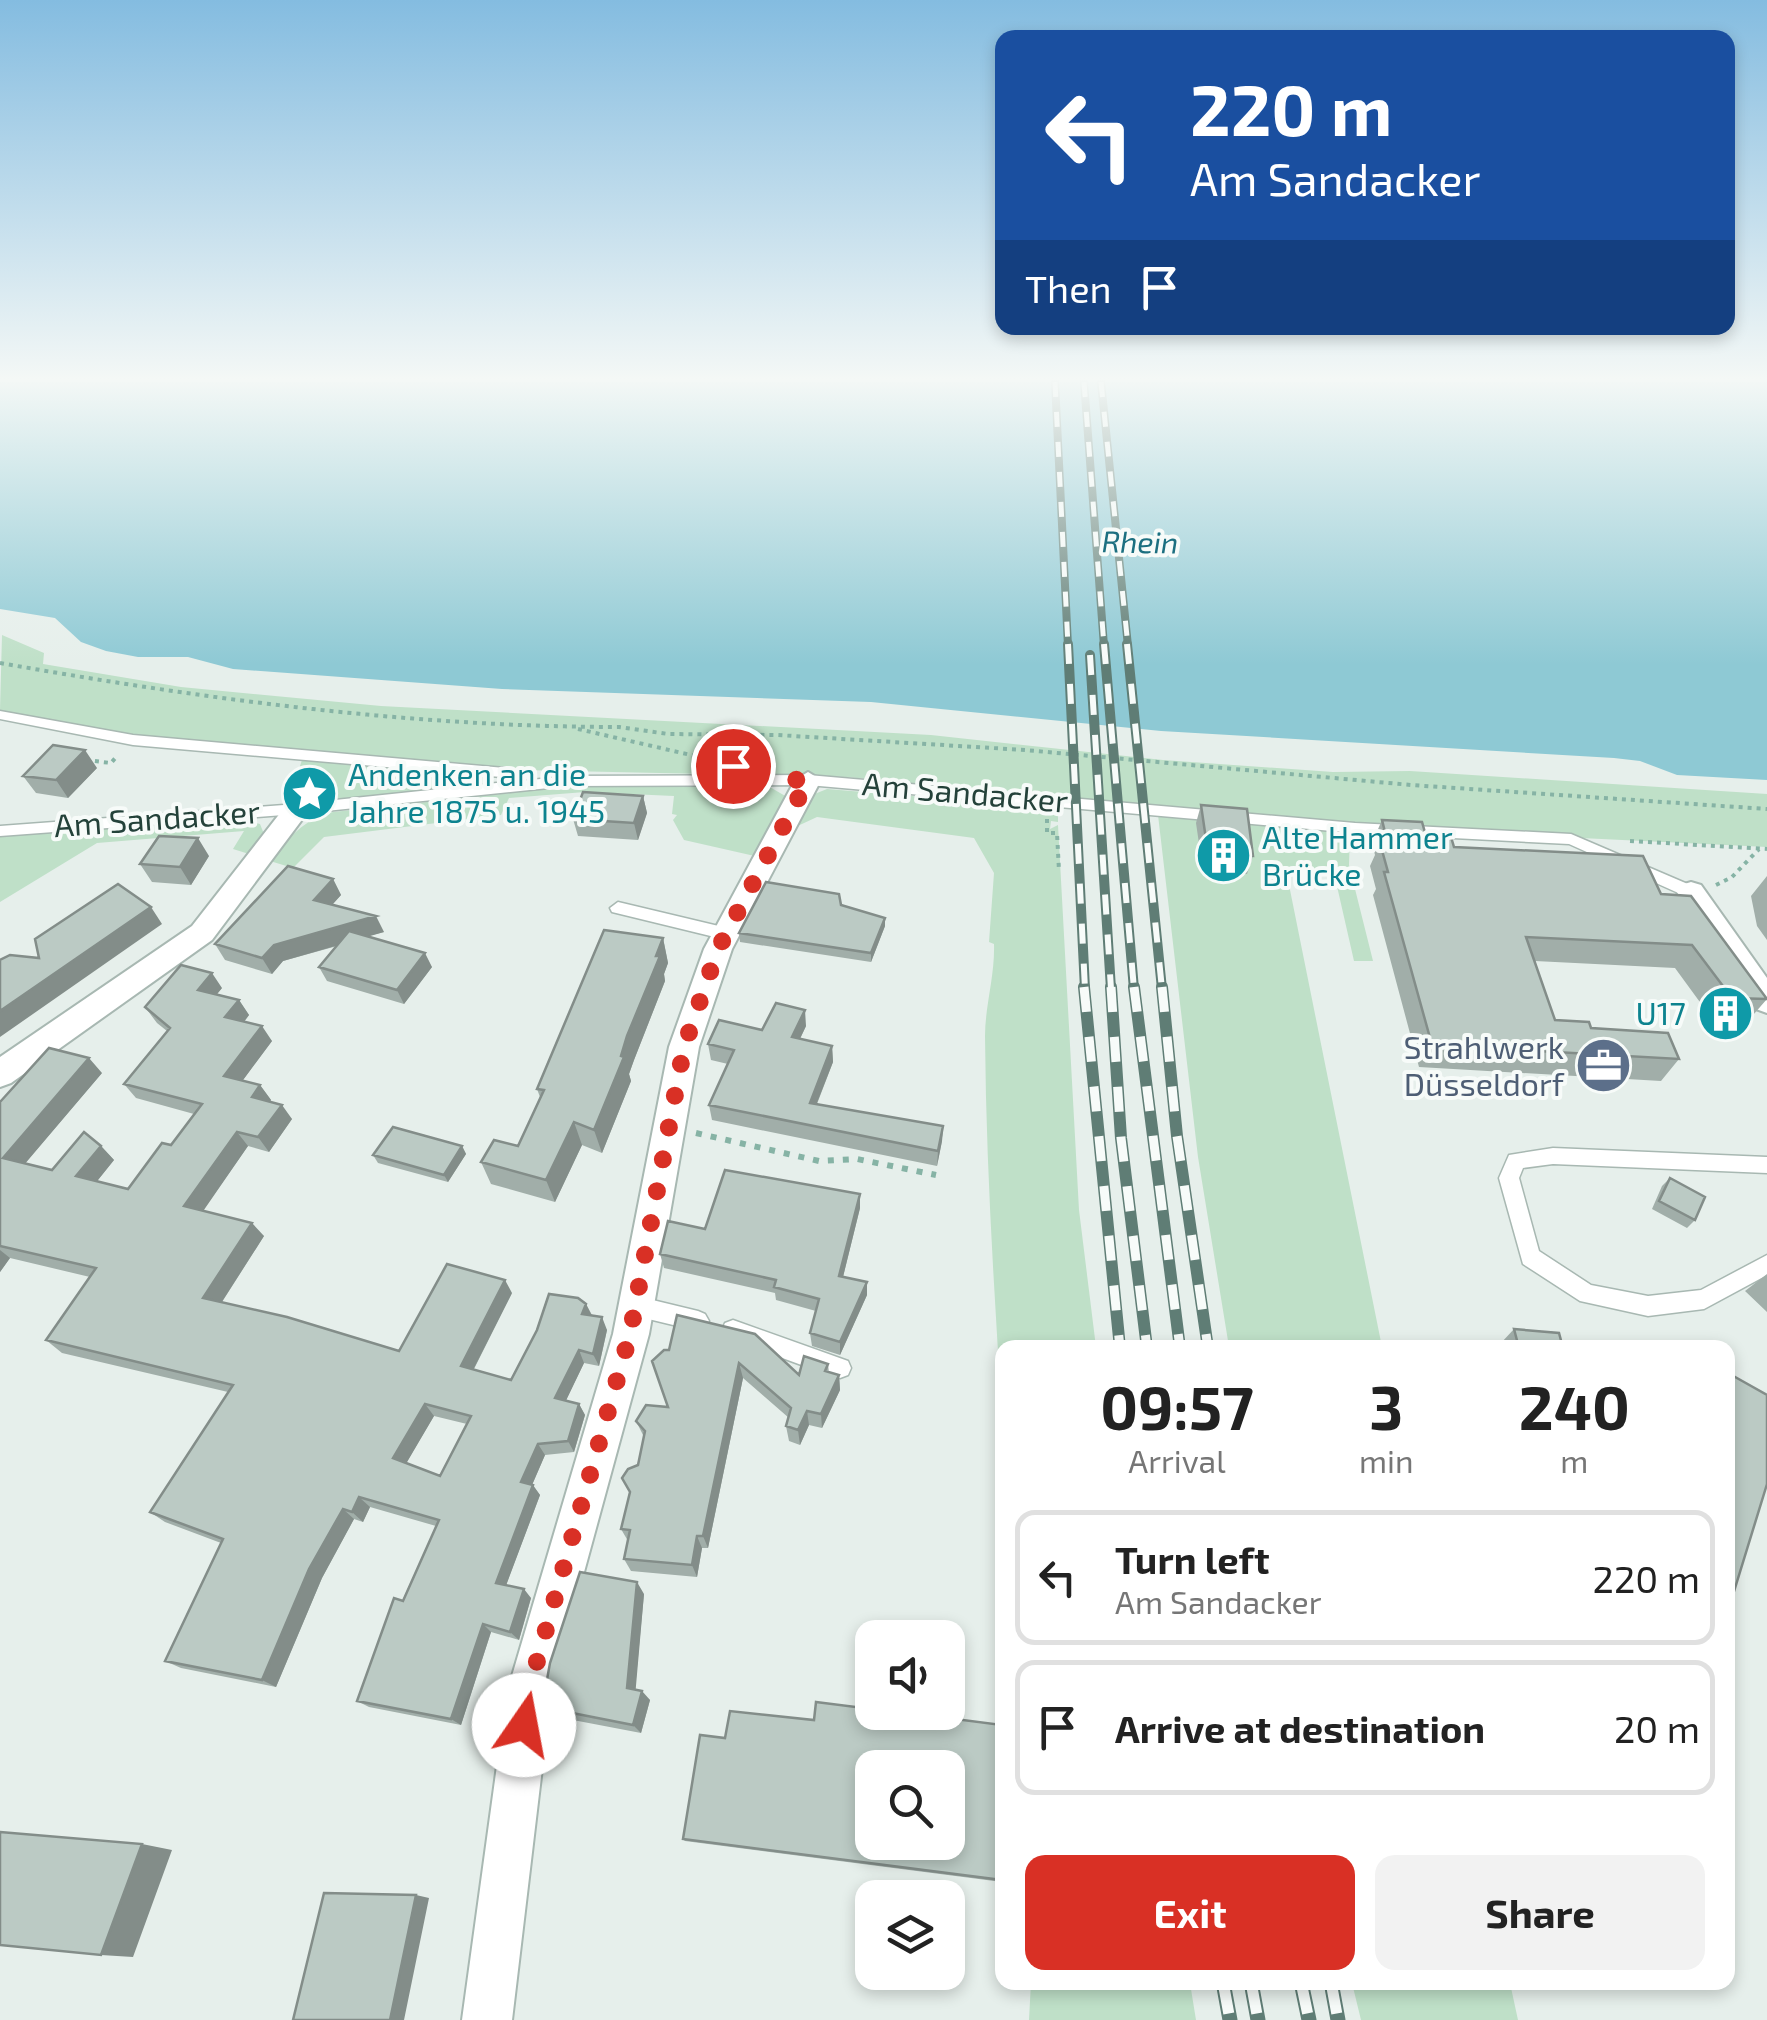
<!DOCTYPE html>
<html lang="en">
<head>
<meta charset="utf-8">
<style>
	body { margin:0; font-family:"Exo 2",sans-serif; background:#f2f2f2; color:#222; height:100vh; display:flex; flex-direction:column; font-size:38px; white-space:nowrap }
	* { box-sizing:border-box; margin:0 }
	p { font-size:32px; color:#767676 }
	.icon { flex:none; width:55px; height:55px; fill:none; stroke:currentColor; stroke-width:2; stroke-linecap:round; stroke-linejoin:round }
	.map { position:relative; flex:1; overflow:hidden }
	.sheet { position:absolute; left:995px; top:1340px; width:740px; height:650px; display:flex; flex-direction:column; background:#fff; border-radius:20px; box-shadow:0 5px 15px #0003 }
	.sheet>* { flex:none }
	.banner { position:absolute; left:995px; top:30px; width:740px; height:305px; border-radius:20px; box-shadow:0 5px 15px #0003; background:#1a4fa0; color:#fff; overflow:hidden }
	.tools { position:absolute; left:855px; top:1620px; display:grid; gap:20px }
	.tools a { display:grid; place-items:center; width:110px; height:110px; border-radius:20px; background:#fff; box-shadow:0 5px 15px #0003; font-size:50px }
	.pin { position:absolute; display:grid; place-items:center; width:85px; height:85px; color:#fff; margin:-42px; border:5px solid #fff; border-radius:50%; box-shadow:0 2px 10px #0007 }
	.me { position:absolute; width:110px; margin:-55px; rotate:12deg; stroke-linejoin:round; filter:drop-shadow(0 0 8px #0008) }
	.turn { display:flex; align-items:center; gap:35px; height:210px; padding:0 30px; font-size:45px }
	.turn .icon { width:130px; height:130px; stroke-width:2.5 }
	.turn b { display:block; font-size:70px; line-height:85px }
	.then { display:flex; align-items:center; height:95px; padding:0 30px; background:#0003; gap:20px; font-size:38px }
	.eta { display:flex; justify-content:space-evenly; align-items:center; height:170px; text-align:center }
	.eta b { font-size:60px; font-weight:700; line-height:70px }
	.cta { display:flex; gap:20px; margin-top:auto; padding:20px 30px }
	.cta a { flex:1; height:115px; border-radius:20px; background:#d93025; color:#fff; font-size:40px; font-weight:700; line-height:115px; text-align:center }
	.cta a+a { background:#f2f2f2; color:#222 }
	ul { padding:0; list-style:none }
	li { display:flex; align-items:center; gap:30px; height:135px; margin:0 20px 15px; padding:0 10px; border:5px solid #e0e0e0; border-radius:20px }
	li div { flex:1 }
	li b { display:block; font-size:38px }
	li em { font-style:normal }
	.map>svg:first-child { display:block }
</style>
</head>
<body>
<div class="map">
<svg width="1767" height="2020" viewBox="0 0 1767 2020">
	<rect width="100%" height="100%" fill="#e6efeb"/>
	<path fill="#bfe0c8" d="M2 635 44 653 43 664 181 687 381 706 931 735 1163 760 1333 772 1410 771 1767 794V847L1353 827 847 777 520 770 100 732 0 710Z
		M302 760 487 776 494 781 484 788 288 802Z
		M611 782 768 786 787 797 759 857 684 840 673 820 677 815 672 814 674 796 585 792 509 798 501 815 324 837 293 868 270 861C289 838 302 820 333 812Z
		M827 789 1058 808V822L1051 821 1050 829 1058 825 1079 1210 1096 1347 1002 1348V1415C994 1289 986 1163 985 1036 985 1006 995 976 994 944L989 942 994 873 974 838 817 817 789 830 812 795Z
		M1158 815 1350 833 1349 865 1373 961H1354L1334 873 1286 870 1382 1347H1229L1198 1157Z
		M236 818 260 824 264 834 249 854 233 849 244 831 97 843 0 902V836Z
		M1031 1982 1190 1983 1196 2020H1029Z
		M1352 1983H1510L1518 2020H1361Z"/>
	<path fill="#8ec9d4" d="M0 382H1767V780L1677 775 1640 761 1614 758 1161 731 871 702 502 689 233 669 188 657H138L106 651 81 642 55 618 0 609Z"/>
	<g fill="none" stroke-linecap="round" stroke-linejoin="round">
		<defs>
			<path id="lane" d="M0 711 133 735 505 768 522 781 568 776 808 775 1355 823 1571 834 1697 888 1699 892 1691 898 1685 896 1569 844 1355 833 808 785 568 786 297 814 0 836V826L297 804 506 782 501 777 133 745 0 719Z
				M618 902 727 928 735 934 727 940 612 912 610 908Z
				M1553 1148 1767 1157V1173L1553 1164 1523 1168 1519 1178 1539 1251 1591 1285 1648 1296 1701 1290 1767 1255V1275L1704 1309 1648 1316 1580 1301 1523 1264 1499 1178 1509 1155Z
				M636 1296 698 1311 705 1314 709 1321 705 1328 698 1331 636 1316 629 1313 626 1306 629 1299Z
				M733 1320 848 1361 851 1368 848 1375 840 1378 826 1374 725 1337 722 1330 725 1323Z"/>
			<path id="street" d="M808 772 821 780 732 949 699 1047 649 1334 551 1693 512 2020H462L507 1693 613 1334 669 1047 704 949 795 780Z
				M297 800 306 803 310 809 212 940 11 1083 0 1087V1057L192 926 288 803Z
				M1691 882 1701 885 1767 978V1013L1756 1009 1681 899 1677 892 1681 885Z"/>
		</defs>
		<use href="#lane" stroke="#a8b8b2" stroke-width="3"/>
		<use href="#street" stroke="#a8b8b2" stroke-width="4"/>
		<path stroke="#86b3a5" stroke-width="4" stroke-dasharray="4 5" stroke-linecap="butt" d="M0 663C204 699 411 727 619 727L668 734 777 735 1025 750 1411 785 1767 809
			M578 729 704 758
			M86 760 111 763 117 756
			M1047 819V833H1057L1059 871
			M1630 841 1767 849
			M1716 885 1732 877 1759 849"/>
		<path stroke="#86b3a5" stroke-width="6" stroke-dasharray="6 9" stroke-linecap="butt" d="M696 1133 819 1161 857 1159 936 1175"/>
		<use href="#lane" fill="#fff" fill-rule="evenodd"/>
		<use href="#street" fill="#fff" fill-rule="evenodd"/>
		<defs>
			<path id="rail-far3" d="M1055 382 1068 646
				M1084 382 1104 646
				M1101 382 1128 646"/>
			<path id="rail-far2" d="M1068 644 1085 989
				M1104 644 1134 989
				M1127 644 1162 989
				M1090 655 1111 989"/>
			<path id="rail-far1" d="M1084 987 1120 1348
				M1111 987 1121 1138 1147 1348
				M1134 987 1180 1348
				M1162 987 1177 1136 1208 1348"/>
			<path id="rail" d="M1223 1982 1230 2020
				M1251 1982 1258 2020
				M1301 1982 1309 2020
				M1331 1982 1338 2020"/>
		</defs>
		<use href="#rail-far3" stroke="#5f7d75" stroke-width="8"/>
		<use href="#rail-far2" stroke="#5f7d75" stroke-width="10"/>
		<use href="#rail-far1" stroke="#5f7d75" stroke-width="12"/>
		<use href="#rail" stroke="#5f7d75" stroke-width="15"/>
		<use href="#rail-far3" stroke="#f7fbf9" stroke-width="5" stroke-dasharray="15" stroke-linecap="butt"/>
		<use href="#rail-far2" stroke="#f7fbf9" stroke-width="6" stroke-dasharray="20" stroke-linecap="butt"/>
		<use href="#rail-far1" stroke="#f7fbf9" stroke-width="9" stroke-dasharray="25" stroke-linecap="butt"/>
		<use href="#rail" stroke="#f7fbf9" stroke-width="11" stroke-dasharray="32" stroke-linecap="butt"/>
	</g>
	<path fill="#a1aea9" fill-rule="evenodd" d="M97 768 68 798 36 793 23 776Z
		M643 796 647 813 638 840 578 836 573 819Z
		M1201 805 1253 856 1247 874 1203 871 1196 823Z
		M1382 820 1454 847 1661 894 1767 999 1747 1022 1713 1020 1675 968 1535 961 1555 1020 1591 1028 1679 1059 1661 1081 1419 1067 1373 895 1376 889 1370 866 1375 855 1372 843Z
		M209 856 191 885 152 882 140 864Z
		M1767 876V940L1757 926 1751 896Z
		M333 879 341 895 332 905 384 932 368 936 432 967 404 1004 327 981 319 967 337 946 283 961 272 974 225 960 215 944Z
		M841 905 885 918V926L871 962 740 942 739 933Z
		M663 938 668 963 664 974 665 981 634 1060 629 1074 631 1081 602 1153 582 1145 555 1202 491 1184 481 1162 518 1146 540 1097 537 1089Z
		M222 988 217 994 239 1000 249 1015 244 1022 272 1041 242 1081 260 1085 271 1100 270 1102 292 1119 269 1152 248 1146 203 1210 264 1236 222 1302 399 1351 512 1293 474 1369 511 1380 586 1304 592 1315 607 1330 599 1366 584 1363 566 1400 579 1404 585 1415 574 1452 545 1455 532 1485 540 1495 506 1585 531 1598 519 1640 491 1632 461 1725 369 1707 357 1701 436 1526 370 1507 363 1522 354 1519 322 1578 276 1687 181 1668 165 1661 221 1543 165 1522 150 1512 228 1392 62 1353 46 1340 90 1277 10 1258 0 1272V1102L102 1073 25 1163 52 1170 101 1146 114 1160 97 1181 128 1189 171 1145 194 1114 136 1098 124 1084 167 1031 157 1023 145 1007ZM434 1416 467 1424 440 1476 406 1463Z
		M806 1026 800 1039 832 1046 833 1062 817 1104 943 1126 942 1141 937 1166 712 1120 709 1105 728 1064 711 1060 708 1044 762 1030Z
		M462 1146 466 1154 448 1182 378 1163 373 1155Z
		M1670 1178 1695 1220 1687 1228 1652 1209 1662 1186Z
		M860 1208 843 1277 867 1295 840 1355 812 1346 810 1333 816 1311 776 1300 775 1293 664 1268 660 1254 705 1229Z
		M1767 1274V1312L1745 1291Z
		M1514 1329 1563 1348H1502L1501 1343Z
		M669 1350 799 1375 828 1364 829 1373 839 1375 840 1390 822 1428 809 1425 800 1445 789 1441 786 1426 789 1418 743 1378 708 1548H702L697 1577 631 1571 624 1559 628 1541 621 1529 630 1493 622 1478 638 1465 644 1437 636 1421 668 1407Z
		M644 1594 635 1689 650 1700 641 1733 552 1716 542 1707Z
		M814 1720 1002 1725V1882L685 1841 683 1839 725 1738Z"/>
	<path fill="#838d89" d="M85 750 97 768 68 798 56 780Z
		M643 796 647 813 638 840 634 823Z
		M198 838 209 856 191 885 180 867Z
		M333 879 341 895 322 916 314 900Z
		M151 907 162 924 0 1037V1011Z
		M376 916 384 932 283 961 272 974 262 958 274 945Z
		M885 918V926L871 962V953Z
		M663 938 668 963 664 974 665 981 634 1060 629 1074 631 1081 602 1153 594 1130Z
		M425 953 432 967 404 1004 397 990Z
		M212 973 222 988 208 1005 198 990Z
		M239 1000 249 1015 236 1032 225 1017Z
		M805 1010 806 1026 793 1053 792 1037Z
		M262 1026 272 1041 235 1091 224 1076Z
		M832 1046 833 1062 811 1118 810 1103Z
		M89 1058 102 1073 18 1172 3 1158Z
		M260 1085 271 1100 262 1112 252 1097Z
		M282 1105 292 1119 269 1152 258 1137Z
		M574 1122 582 1145 555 1202 546 1180Z
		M943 1126 942 1141 937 1166 938 1151Z
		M237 1132 248 1146 197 1220 184 1206Z
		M101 1146 114 1160 90 1190 76 1176Z
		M462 1146 466 1154 448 1182 444 1175Z
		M860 1194V1208L840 1289 839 1276Z
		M252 1223 264 1236 216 1311 203 1298Z
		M0 1250 10 1258 0 1272Z
		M505 1280 512 1293 469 1378 461 1366Z
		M867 1282V1295L840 1355V1342Z
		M586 1304 592 1316 582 1314Z
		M602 1317 607 1330 599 1366 593 1354Z
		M579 1350 584 1363 562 1409 555 1398Z
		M739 1363 743 1378 708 1548 703 1536Z
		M839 1375 840 1390 822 1428 821 1414Z
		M425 1404 434 1416 403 1469 393 1458Z
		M579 1404 585 1415 574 1452 568 1441Z
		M807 1411 809 1425 800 1445 798 1430Z
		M538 1444 545 1455 529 1492 521 1482Z
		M533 1485 540 1495 504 1591 496 1583Z
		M359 1497 370 1507 363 1522 352 1512Z
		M343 1509 354 1519 322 1578 276 1687 262 1680 309 1569Z
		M697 1536 702 1548 697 1577 692 1565Z
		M637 1582 644 1594 635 1697 627 1688Z
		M524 1589 531 1598 519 1640 510 1632Z
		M483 1624 491 1632 461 1725 451 1719Z
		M642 1691 650 1700 641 1733 633 1725Z
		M142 1844 172 1850 133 1957 101 1955Z
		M416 1895 429 1898 404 2020H390Z"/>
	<path fill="#bbcac4" stroke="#838d89" stroke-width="2.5" fill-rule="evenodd" d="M53 745 85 750 56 780 23 776Z
		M583 792 643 796 634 823 573 819Z
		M1201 805 1247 809 1253 856 1208 853Z
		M1382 820 1422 822 1426 836 1451 837 1454 847 1643 856 1661 894 1691 896 1767 999 1732 998 1692 945 1526 937 1555 1020 1589 1022 1591 1028 1668 1033 1679 1059 1432 1045 1384 872H1388L1380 843 1388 844Z
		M159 836 198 838 180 867 140 864Z
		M288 866 333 879 314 900 376 916 274 945 262 958 215 944Z
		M766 882 839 894 841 905 885 918 871 953 739 933Z
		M118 884 151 907 0 1011V960L10 955 39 958 35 939Z
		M604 930 663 938 656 956H660L627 1036 621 1056 624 1057 594 1130 574 1122 546 1180 481 1162 494 1140 518 1146 544 1090 537 1089Z
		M349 931 425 953 397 990 319 967Z
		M181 965 212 973 198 990 239 1000 225 1017 262 1026 224 1076 260 1085 252 1097 282 1105 258 1137 237 1132 184 1206 252 1223 203 1298 287 1317 399 1351 447 1264 505 1280 461 1366 511 1380 537 1330 549 1294 578 1298 586 1304 582 1314 602 1317 593 1354 579 1350 555 1398 579 1404 568 1441 538 1444 521 1482 533 1485 496 1583 524 1589 510 1632 483 1624 451 1719 357 1701 394 1598 403 1601 439 1520 359 1497 352 1512 343 1509 309 1569 262 1680 165 1661 223 1539 150 1512 233 1385 46 1340 96 1268 0 1246V1102L49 1048 89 1058 3 1158 52 1170 84 1132 101 1146 76 1176 128 1189 162 1143 171 1145 202 1104 124 1084 170 1028 145 1007ZM425 1404 471 1416 440 1476 393 1458Z
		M776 1003 805 1010 792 1037 832 1046 810 1103 943 1126 938 1151 709 1105 734 1050 708 1044 719 1020 762 1030Z
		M393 1127 462 1146 444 1175 373 1155Z
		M725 1170 860 1194 839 1276 867 1282 840 1342 810 1333 819 1299 774 1287 776 1280 660 1254 668 1221 705 1229Z
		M1670 1178 1705 1197 1695 1220 1659 1201Z
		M677 1315 755 1334 799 1375 804 1356 828 1364 825 1371 839 1375 821 1414 807 1411 798 1430 786 1426 791 1408 739 1363 703 1536H697L692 1565 624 1559 630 1530 621 1529 630 1492 622 1478 628 1469 638 1465 645 1431 636 1421 646 1405 668 1407 652 1361 664 1350H669Z
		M1514 1329 1559 1333 1563 1348H1519Z
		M1728 1373 1767 1395V1484L1728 1611Z
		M580 1572 637 1582 627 1688 642 1691 633 1725 542 1707 550 1663Z
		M816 1702 872 1709V1712H901L1002 1725V1880L683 1839 700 1735 725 1738 730 1711 814 1720ZM872 1768H948V1842H872Z
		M0 1832 142 1844 101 1955 0 1945Z
		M324 1893 416 1895 390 2020H293Z"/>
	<linearGradient id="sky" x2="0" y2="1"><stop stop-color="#84bce0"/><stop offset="0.57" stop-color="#f4f8f6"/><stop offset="1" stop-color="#f4f8f6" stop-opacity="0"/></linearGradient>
	<rect width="1767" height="665" fill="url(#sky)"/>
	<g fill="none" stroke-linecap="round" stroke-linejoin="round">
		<path stroke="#d93025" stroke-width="18" stroke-dasharray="0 32.4" d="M524 1725 528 1693 630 1334 684 1047 718 949 808 780 762 779 756 772 733 766"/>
	</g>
	<defs>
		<symbol id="sight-disc" viewBox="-11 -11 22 22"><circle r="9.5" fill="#0f9aa8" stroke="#f7fbf9"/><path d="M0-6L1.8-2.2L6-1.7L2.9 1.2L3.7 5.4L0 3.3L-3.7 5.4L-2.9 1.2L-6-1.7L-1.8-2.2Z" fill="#fff"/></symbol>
		<symbol id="building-disc" viewBox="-11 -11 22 22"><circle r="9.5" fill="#0f9aa8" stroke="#f7fbf9"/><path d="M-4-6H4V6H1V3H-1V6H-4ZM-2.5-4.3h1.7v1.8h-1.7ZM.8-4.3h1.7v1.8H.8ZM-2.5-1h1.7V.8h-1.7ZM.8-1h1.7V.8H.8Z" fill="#fff"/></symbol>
		<symbol id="office-disc" viewBox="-11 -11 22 22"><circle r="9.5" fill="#5c6f8a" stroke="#f7fbf9"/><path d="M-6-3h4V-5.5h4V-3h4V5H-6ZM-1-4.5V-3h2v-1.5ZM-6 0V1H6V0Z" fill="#fff"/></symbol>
	</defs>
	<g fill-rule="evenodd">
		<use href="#sight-disc" x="278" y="762" width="63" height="63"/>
		<use href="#building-disc" x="1192" y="824" width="63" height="63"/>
		<use href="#building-disc" x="1694" y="982" width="63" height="63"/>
		<use href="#office-disc" x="1572" y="1034" width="63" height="63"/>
	</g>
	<g text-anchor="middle" stroke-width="8" stroke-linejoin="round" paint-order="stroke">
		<g font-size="30" font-style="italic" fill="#1c6f80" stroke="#f7fbf9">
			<text transform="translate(1140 543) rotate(1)" y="10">Rhein</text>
		</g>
		<g font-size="32" fill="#0d838f" stroke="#f7fbf9" text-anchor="start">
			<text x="348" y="786">Andenken an die<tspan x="348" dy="37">Jahre 1875 u. 1945</tspan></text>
			<text x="1262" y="849">Alte Hammer<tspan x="1262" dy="37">Brücke</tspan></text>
			<text x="1686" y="1025" text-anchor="end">U17</text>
		</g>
		<g font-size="32" fill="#24423a" stroke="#f7fbf9">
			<text transform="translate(965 793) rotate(5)" y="11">Am Sandacker</text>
			<text transform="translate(157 819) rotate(-4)" y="11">Am Sandacker</text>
		</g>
		<g font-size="32" fill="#4e5e75" stroke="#f7fbf9" text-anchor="end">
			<text x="1564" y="1059">Strahlwerk<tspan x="1564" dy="37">Düsseldorf</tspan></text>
		</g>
	</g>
</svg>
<div class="tools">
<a><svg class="icon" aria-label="sound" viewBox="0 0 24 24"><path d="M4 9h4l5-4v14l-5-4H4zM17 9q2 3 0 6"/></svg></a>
<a><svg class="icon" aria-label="search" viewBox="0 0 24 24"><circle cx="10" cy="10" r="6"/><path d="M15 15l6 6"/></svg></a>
<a><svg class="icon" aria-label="layers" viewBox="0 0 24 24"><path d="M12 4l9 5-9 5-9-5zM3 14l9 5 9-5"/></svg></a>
</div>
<div class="pin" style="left:733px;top:766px;background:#d93025"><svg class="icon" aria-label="arrive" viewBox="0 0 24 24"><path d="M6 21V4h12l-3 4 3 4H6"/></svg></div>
<svg class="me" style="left:524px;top:1725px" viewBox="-20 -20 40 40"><circle r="19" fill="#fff"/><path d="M0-13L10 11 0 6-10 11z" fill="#d93025"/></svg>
<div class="banner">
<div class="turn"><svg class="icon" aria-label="left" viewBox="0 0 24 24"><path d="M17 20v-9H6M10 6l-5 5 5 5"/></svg><div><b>220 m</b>Am Sandacker</div></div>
<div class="then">Then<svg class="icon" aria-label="arrive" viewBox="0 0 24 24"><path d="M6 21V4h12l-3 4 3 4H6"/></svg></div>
</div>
<section class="sheet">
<div class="eta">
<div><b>09:57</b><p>Arrival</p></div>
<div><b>3</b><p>min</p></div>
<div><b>240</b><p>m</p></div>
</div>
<ul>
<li><svg class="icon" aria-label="left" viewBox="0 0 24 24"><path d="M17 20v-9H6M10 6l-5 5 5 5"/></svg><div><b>Turn left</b><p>Am Sandacker</p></div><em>220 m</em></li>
<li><svg class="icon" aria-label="arrive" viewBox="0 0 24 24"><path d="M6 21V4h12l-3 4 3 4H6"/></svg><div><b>Arrive at destination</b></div><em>20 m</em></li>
</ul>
<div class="cta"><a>Exit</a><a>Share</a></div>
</section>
</div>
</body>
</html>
